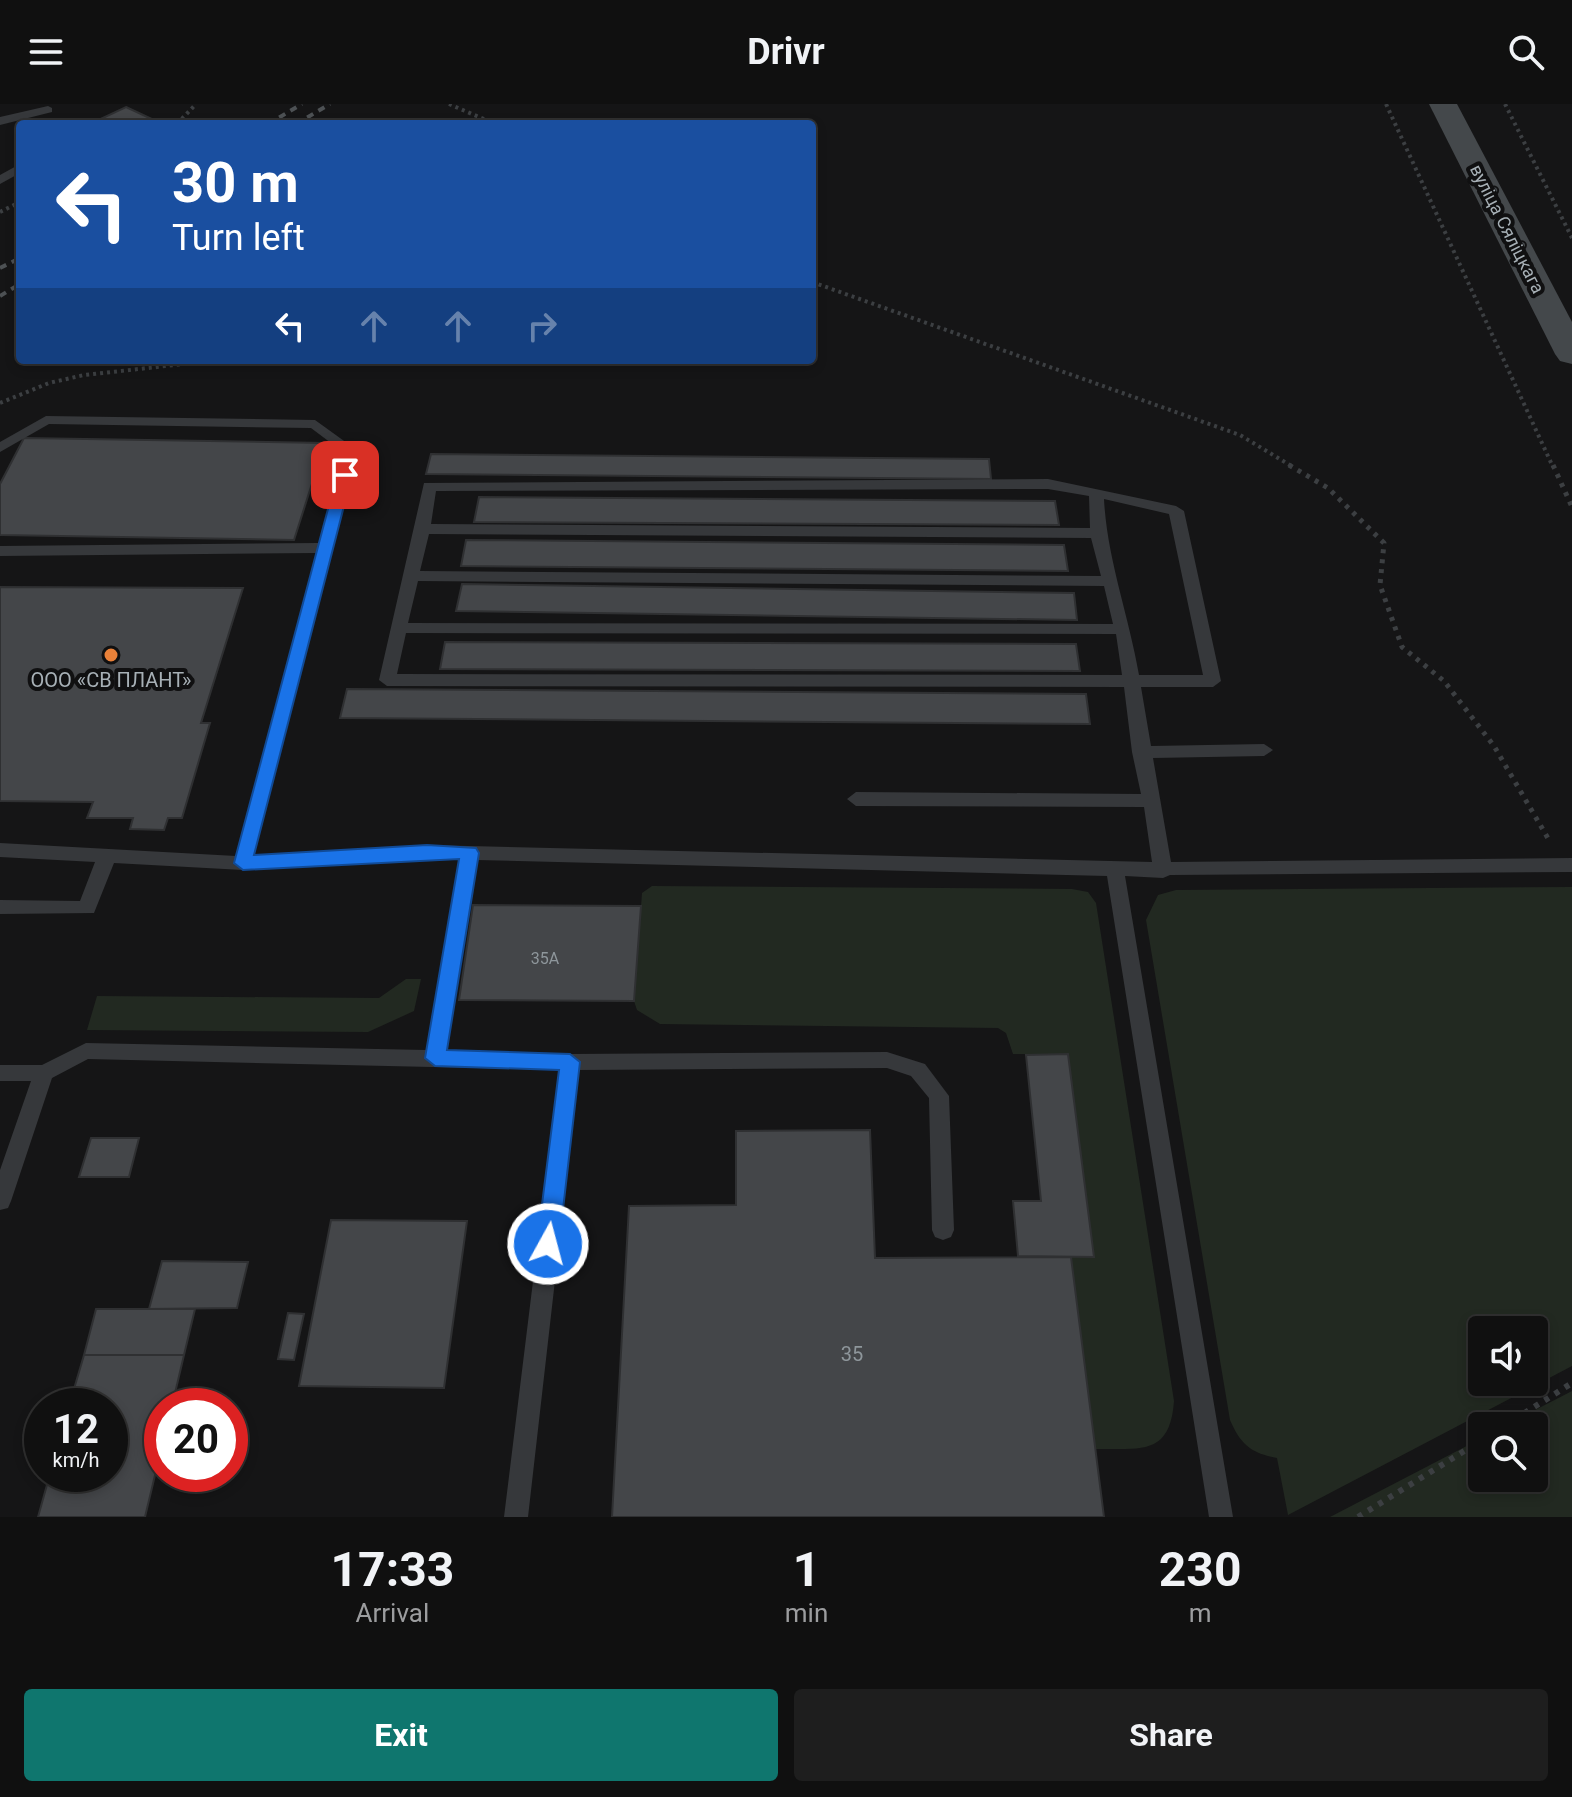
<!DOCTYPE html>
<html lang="en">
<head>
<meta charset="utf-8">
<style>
	body { margin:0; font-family:Roboto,sans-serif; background:#1e1e1e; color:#f1f3f6; height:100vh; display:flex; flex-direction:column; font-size:30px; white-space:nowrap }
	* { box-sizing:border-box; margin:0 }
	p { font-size:26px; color:#9c9d9f }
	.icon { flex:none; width:44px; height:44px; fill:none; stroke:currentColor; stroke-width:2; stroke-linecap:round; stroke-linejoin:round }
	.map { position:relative; height:1413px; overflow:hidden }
	.sheet { display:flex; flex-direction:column; background:#101010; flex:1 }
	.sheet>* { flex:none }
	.guide { position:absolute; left:16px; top:16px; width:800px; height:244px; border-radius:8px; box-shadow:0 4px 12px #0003,0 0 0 2px #303030; background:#1a4fa0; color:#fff; overflow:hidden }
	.controls { position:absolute; left:1468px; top:1212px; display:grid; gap:16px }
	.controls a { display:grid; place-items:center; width:80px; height:80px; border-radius:8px; background:#101010; box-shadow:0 4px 12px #0003,0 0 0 2px #303030; font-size:40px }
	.speed { position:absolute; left:24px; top:1284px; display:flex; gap:16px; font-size:40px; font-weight:700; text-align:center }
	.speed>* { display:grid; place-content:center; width:104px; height:104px; border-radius:50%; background:#101010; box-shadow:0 4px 12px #0003,0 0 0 2px #303030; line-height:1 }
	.speed small { font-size:20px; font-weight:400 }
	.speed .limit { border:12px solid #d22; background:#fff; color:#111 }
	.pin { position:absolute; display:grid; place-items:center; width:68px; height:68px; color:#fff; margin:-34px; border-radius:16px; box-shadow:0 4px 12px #0006 }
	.me { position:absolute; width:88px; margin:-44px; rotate:7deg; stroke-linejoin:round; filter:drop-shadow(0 0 6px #0008) }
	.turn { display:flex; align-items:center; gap:28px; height:168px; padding:0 24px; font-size:36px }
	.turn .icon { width:104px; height:104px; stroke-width:2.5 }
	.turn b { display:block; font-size:56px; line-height:68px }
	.lanes { display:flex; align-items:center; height:76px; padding:0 24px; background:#0003; justify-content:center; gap:40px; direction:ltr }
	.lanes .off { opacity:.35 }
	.eta { display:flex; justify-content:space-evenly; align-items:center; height:136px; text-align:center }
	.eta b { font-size:48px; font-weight:700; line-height:56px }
	.action { display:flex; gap:16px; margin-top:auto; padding:16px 24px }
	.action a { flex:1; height:92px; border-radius:8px; background:#0f766e; color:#fff; font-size:32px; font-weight:700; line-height:92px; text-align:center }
	.action a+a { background:#1e1e1e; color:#f1f3f6 }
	header { display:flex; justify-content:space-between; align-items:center; height:104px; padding:0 24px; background:#101010; font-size:36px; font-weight:700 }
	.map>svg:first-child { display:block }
</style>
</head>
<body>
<header><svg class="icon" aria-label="menu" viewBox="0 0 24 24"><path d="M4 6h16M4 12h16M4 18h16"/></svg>Drivr<svg class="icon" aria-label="search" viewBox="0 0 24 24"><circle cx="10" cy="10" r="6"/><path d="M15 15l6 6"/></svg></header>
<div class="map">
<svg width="1572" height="1413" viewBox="0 0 1572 1413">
	<rect width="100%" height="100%" fill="#151516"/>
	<path fill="#222921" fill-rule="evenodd" d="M652 782 1072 785 1088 788 1096 799 1174 1297C1170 1353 1140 1344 1095 1345L1071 1153H1093L1068 950H1013L1006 929 998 924 660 920 637 906 634 897 642 789Z
		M1572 783V1262L1288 1411 1277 1354C1251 1349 1241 1341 1230 1316L1146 816 1158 791 1176 786ZM1534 1226V1278H1482V1226Z
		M406 875H421L414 907 368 928 87 926 97 892 379 894Z
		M1572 1287V1413H1330L1482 1334V1374H1534V1322H1504Z"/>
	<path fill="#444649" stroke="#2f3032" stroke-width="2" d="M126 3 156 17 90 20Z
		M24 334 325 339 294 436 0 431V380Z
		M431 350 989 355 991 375 426 370Z
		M479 393 1055 397 1059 421 474 418Z
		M466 436 1064 441 1068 467 461 462Z
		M462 480 1074 489 1077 516 456 507Z
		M0 483 243 484 201 619H210L182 714H168L164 726 130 725 133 714H87L93 698 0 697Z
		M445 538 1076 540 1080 567 440 565Z
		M347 585 1086 590 1090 620 340 614Z
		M473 801 641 802 634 897 459 896Z
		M1068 950 1094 1153 1018 1152 1013 1097H1041L1026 951Z
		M870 1026 875 1154 1071 1153 1104 1413H612L629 1102 736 1101V1027Z
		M91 1034H139L129 1073H79Z
		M331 1116 467 1117 444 1284 299 1282Z
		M162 1157 248 1158 237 1204 149 1205Z
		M96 1205H195L184 1251H84Z
		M288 1209 304 1210 294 1256 278 1255Z
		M84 1251H184L172 1302H162V1342L145 1413H38L50 1370H110V1302H69Z"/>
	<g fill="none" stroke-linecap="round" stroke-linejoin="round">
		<path stroke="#3c3f42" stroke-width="4" stroke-dasharray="3 4" stroke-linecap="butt" d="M449 0 495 20
			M1386 0 1553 363
			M1505 0 1572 134
			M177 20 196 0
			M0 108 20 98
			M812 178 1240 331 1293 363
			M0 299 49 279 84 271 221 256"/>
		<path stroke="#3c3f42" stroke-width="5" stroke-dasharray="4 6" stroke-linecap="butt" d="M1289 361 1328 384 1384 439 1380 481 1402 543 1444 577 1494 642 1549 736
			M1553 361 1572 403"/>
		<path stroke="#3c3f42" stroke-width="6" stroke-dasharray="5 7" stroke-linecap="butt" d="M1504 1322 1572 1279
			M1358 1413 1482 1336"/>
		<path fill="#36383b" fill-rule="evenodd" d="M48 2 52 4V8L0 21V13Z
			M20 60V69L0 80V71Z
			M46 312 315 316 358 347 254 751 427 741 1152 758 1144 703 856 702 847 695 856 688 1141 690 1132 648 1124 583 387 582 379 576 424 379 1048 375 1176 402 1184 407 1221 577 1213 583H1141L1151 642 1264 640 1273 646 1264 652 1153 654 1171 758 1572 754V768L1170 771 1163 774 1125 772 1233 1413H1209L1107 772 477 756 446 947 570 950 887 948 925 960 949 992 954 1126 951 1133 943 1136 935 1133 932 1126 929 994 911 972 887 964 579 966 528 1413H504L559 966 88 955 52 974 11 1097 8 1104 0 1106V1066L31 977H0V961H42L86 939 426 946 459 756 427 755 243 766 114 759 94 809 0 810V796L80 797 95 758 0 753V739L236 752 316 449 0 452V442L319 439 343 348 311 324 49 320 0 348V338ZM1048 385 1089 392 1090 424 431 420 436 387ZM1104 395 1169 410 1203 571H1139C1129 512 1107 455 1104 395ZM429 430 1091 434 1101 472 420 467ZM418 477 1104 482 1113 520 408 519ZM406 529 1116 530 1122 571 397 570Z"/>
		<path fill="#44484b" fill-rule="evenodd" d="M1429 0H1457L1572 218V260L1560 257 1555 250Z"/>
		<path stroke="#4d5154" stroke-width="4" stroke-dasharray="7 6" stroke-linecap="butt" d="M268 20 302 0
			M296 20 330 0
			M0 164 20 154
			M0 192 20 180"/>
	</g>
	<path fill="#1a73e8" stroke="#114b97" stroke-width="2" d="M345 367 352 371 254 751 427 741 476 744 479 749 447 946 570 950 580 958 559 1140 556 1147 548 1150 541 1147 537 1140 559 966 435 962 425 954 459 755 243 766 234 759 337 371Z"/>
	<circle fill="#ea8139" stroke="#101011" stroke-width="3" cx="111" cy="551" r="8"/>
	<g text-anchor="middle" stroke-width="8" stroke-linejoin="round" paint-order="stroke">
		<g font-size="16" fill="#8e969b">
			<text x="545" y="860">35А</text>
		</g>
		<g font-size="18" fill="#a7b0b6" stroke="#101011">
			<text transform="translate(1507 125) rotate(63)" y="6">вуліца Сяліцкага</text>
		</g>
		<g font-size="20" fill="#a7b0b6" stroke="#101011">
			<text x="111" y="583">ООО «СВ ПЛАНТ»</text>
		</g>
		<g font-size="20" fill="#8e969b">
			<text x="852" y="1257">35</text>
		</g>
	</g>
</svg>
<div class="controls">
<a><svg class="icon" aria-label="sound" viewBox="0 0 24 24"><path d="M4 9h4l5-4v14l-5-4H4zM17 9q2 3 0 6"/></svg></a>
<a><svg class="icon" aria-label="search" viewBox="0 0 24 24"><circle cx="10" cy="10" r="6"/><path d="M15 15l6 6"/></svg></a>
</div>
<div class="speed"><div>12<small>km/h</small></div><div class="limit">20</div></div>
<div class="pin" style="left:345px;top:371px;background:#d93025"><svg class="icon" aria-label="arrive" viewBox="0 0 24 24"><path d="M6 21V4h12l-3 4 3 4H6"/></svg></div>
<svg class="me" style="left:548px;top:1140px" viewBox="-20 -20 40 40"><circle r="17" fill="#1a73e8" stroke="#fff" stroke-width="3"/><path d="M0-11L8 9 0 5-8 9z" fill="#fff"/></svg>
<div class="guide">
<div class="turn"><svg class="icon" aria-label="left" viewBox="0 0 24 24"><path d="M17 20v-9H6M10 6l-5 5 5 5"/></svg><div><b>30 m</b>Turn left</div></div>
<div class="lanes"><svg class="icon" aria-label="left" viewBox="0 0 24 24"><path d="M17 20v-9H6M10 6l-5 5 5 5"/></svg><svg class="icon off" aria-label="ahead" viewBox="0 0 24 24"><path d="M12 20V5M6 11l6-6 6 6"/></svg><svg class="icon off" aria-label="ahead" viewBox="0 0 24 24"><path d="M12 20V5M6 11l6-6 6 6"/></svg><svg class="icon off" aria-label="right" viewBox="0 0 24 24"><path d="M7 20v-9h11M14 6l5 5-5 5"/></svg></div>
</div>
</div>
<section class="sheet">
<div class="eta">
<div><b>17:33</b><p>Arrival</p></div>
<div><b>1</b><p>min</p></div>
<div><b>230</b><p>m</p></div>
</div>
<div class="action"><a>Exit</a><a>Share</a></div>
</section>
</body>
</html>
